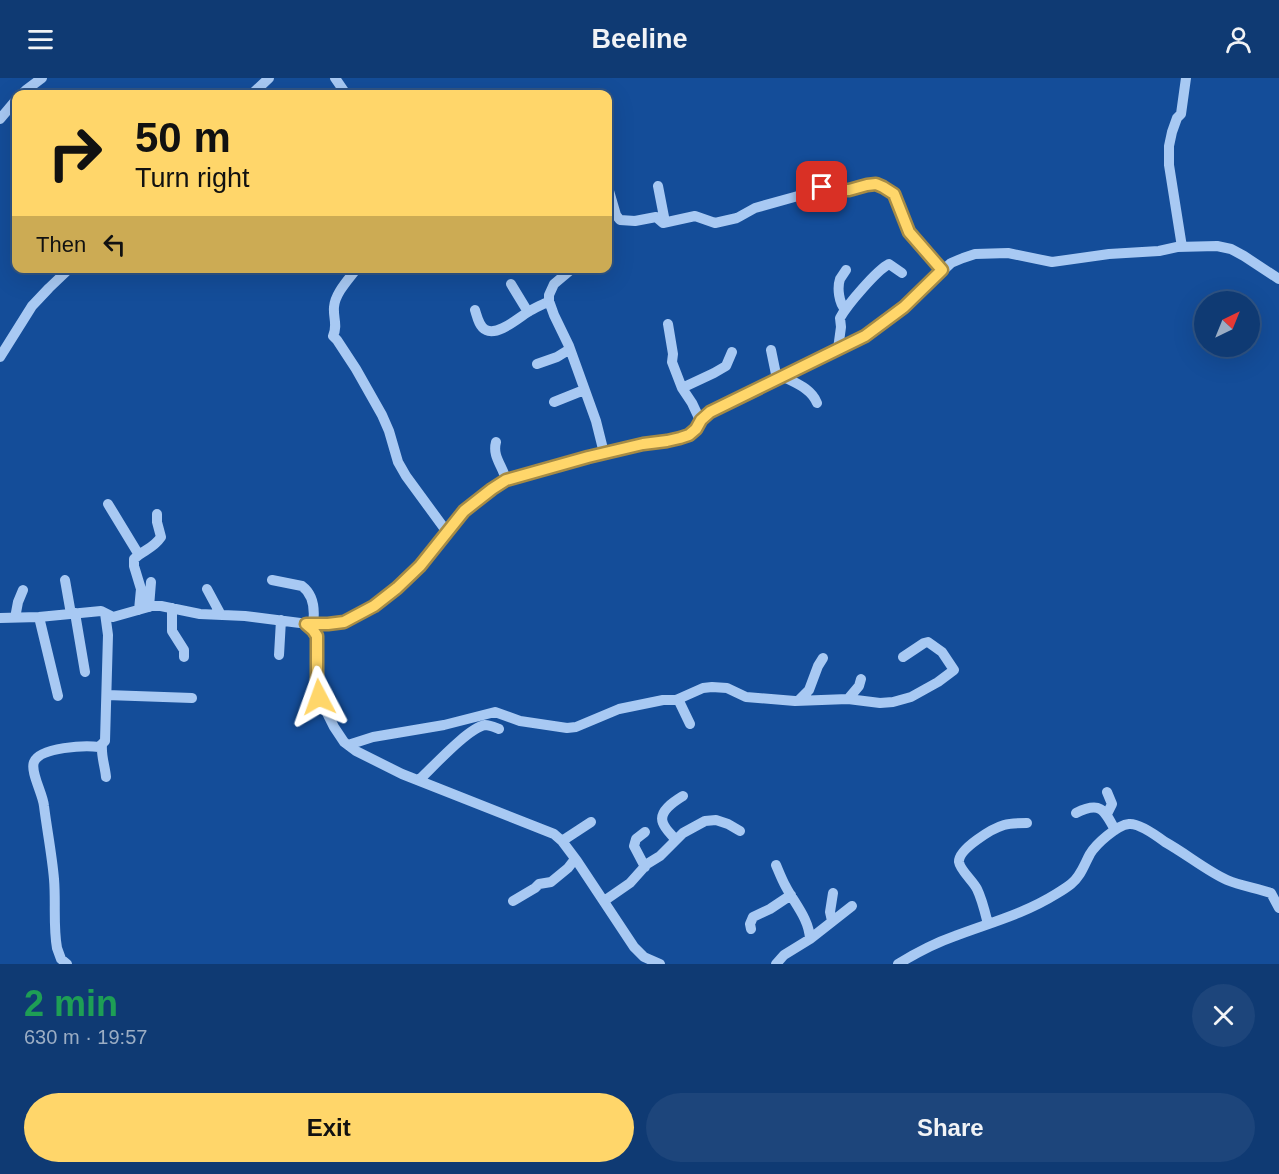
<!DOCTYPE html>
<html lang="en">
<head>
<meta charset="utf-8">
<style>
	body { margin:0; font-family:Arial,sans-serif; background:#1d457b; color:#f1f3f6; height:100vh; display:flex; flex-direction:column; font-size:22px; white-space:nowrap }
	* { box-sizing:border-box; margin:0 }
	p { font-size:20px; color:#9badc4 }
	.icon { flex:none; width:33px; height:33px; fill:none; stroke:currentColor; stroke-width:2; stroke-linecap:round; stroke-linejoin:round }
	.map { position:relative; height:886px; overflow:hidden }
	.drawer { display:flex; flex-direction:column; background:#0f3a73; flex:1 }
	.drawer>* { flex:none }
	.hud { position:absolute; left:12px; top:12px; width:600px; height:183px; border-radius:12px; box-shadow:0 6px 24px #0002,0 0 0 2px #2f5485; background:#ffd66a; color:#111; overflow:hidden }
	.needle { width:39px; rotate:43deg }
	.fabs { position:absolute; left:1194px; top:213px; display:grid; gap:12px }
	.fabs a { display:grid; place-items:center; width:66px; height:66px; border-radius:50%; background:#0f3a73; box-shadow:0 6px 24px #0002,0 0 0 2px #2f5485; font-size:30px }
	.pin { position:absolute; display:grid; place-items:center; width:51px; height:51px; color:#fff; margin:-26px; border-radius:12px; box-shadow:0 3px 9px #0006 }
	.me { position:absolute; width:66px; margin:-33px; rotate:356deg; stroke-linejoin:round; filter:drop-shadow(0 0 4px #0008) }
	.turn { display:flex; align-items:center; gap:21px; height:126px; padding:0 24px; font-size:27px }
	.turn .icon { width:78px; height:78px; stroke-width:2.5 }
	.turn b { display:block; font-size:42px; line-height:51px }
	.then { display:flex; align-items:center; height:57px; padding:0 24px; background:#0003; gap:12px; font-size:22px }
	.round { display:grid; place-items:center; flex:none; width:63px; height:63px; border-radius:32px; background:#1d457b }
	.head { display:flex; align-items:center; justify-content:space-between; height:102px; padding:0 24px }
	h1 { font-size:36px; font-weight:600; line-height:45px; color:#1e9e55 }
	.cta { display:flex; gap:12px; margin-top:auto; padding:12px 24px }
	.cta a { flex:1; height:69px; border-radius:36px; background:#ffd66a; color:#111; font-size:24px; font-weight:600; line-height:69px; text-align:center }
	.cta a+a { background:#1d457b; color:#f1f3f6 }
	header { display:flex; justify-content:space-between; align-items:center; height:78px; padding:0 24px; background:#0f3a73; font-size:27px; font-weight:600 }
	.map>svg:first-child { display:block }
</style>
</head>
<body>
<header><svg class="icon" aria-label="menu" viewBox="0 0 24 24"><path d="M4 6h16M4 12h16M4 18h16"/></svg>Beeline<svg class="icon" aria-label="person" viewBox="0 0 24 24"><circle cx="12" cy="8" r="4"/><path d="M4 21q1-7 8-7t8 7"/></svg></header>
<div class="map">
<svg width="1279" height="886" viewBox="0 0 1279 886">
	<rect width="100%" height="100%" fill="#144d99"/>
	<g fill="none" stroke-linecap="round" stroke-linejoin="round">
		<path stroke="#a8c9f3" stroke-width="10" d="M335 0 346 16
			M22 16 26 12 42 0
			M252 16 269 0
			M0 41 16 22
			M658 108 665 144
			M609 113 616 137 620 142 635 143 656 139 663 145 695 138 715 145 737 140 755 130 798 118 817 109H822L830 112H849L867 107H876L883 109 894 116 909 154 942 192
			M1182 169 1169 87V68L1172 54 1177 40 1181 36 1186 0
			M357 190C349 201 335 215 334 229 333 240 338 247 333 258L337 262 356 291 382 337 389 353 398 384 406 398 447 454
			M573 190 554 206 549 217V223L554 237 569 268 596 343 604 375
			M511 206 528 234
			M845 231C839 225 837 210 840 201 842 198 844 195 846 192
			M475 232C477 238 479 249 486 252 498 258 518 240 528 234 534 230 542 227 549 223
			M668 246 673 276 672 284 682 310 692 325 700 342
			M838 271 841 249 840 240C847 227 877 192 889 186L902 195
			M771 272 777 301
			M0 279 32 228 49 210 70 190
			M537 286 557 279 570 271
			M782 298C795 305 811 310 817 325
			M682 310 714 295 726 288 732 274
			M554 324 584 312
			M496 364C492 379 503 388 506 402
			M108 426 139 477
			M65 502 71 536
			M272 502 302 508C314 517 315 532 313 546
			M207 511 221 537
			M149 529 151 504
			M172 530V553L184 572V579
			M139 532 141 511 134 488V481C143 472 153 471 161 459L157 444V436
			M75 535 85 594
			M39 539 58 618
			M0 540 39 539 101 533 113 539 152 528H161L200 536 245 538 308 546H328L344 544 374 528 397 510 420 488 464 433 492 411 506 402 588 379 643 366 667 363 680 360 689 357 696 351 701 342 710 334 865 258 904 229 951 185 963 180 975 176 1008 175 1052 184 1109 176 1159 173 1177 169 1217 168 1231 171 1244 178 1279 201
			M15 540 18 524 23 512
			M306 545 313 552 317 558V605L319 619 334 649 344 664 356 673 402 696 554 756 562 763 577 783 634 869 644 879 660 886
			M279 577 281 542
			M107 617 192 620
			M678 621 690 646
			M848 621 859 608 861 601
			M798 623 809 612 818 588 823 580
			M102 667C101 678 105 688 106 699
			M348 667 373 659 444 647 495 634 520 643 567 650 576 649 619 631 663 622H676L703 610 712 609 727 610 746 619 795 623 848 621 880 625 893 624 911 619 938 604 954 592 942 574 928 564 924 565 903 579
			M419 702C433 689 468 650 485 647 490 647 494 649 499 651
			M1107 714 1112 726 1107 736
			M1076 735C1100 723 1104 731 1115 752
			M675 761C671 756 665 751 663 745 658 733 675 723 683 718
			M562 763 591 744
			M776 787C779 794 782 802 786 809 795 826 809 841 810 861
			M645 789 634 768 636 761 645 754
			M513 823 535 810 539 806 551 804 568 790 575 781
			M604 823 630 805 647 786 660 778 683 755 705 743 716 742 728 746 740 753
			M832 843 830 834 833 815
			M988 846C985 834 982 821 977 811 973 803 960 792 959 784 958 771 993 750 1004 747 1011 745 1019 745 1027 745
			M751 851 750 846 753 839 770 831 791 817
			M67 886 61 881 57 870C53 848 56 824 54 801 52 777 47 752 44 728 43 716 30 694 34 684 40 669 86 667 99 669L105 663 108 557 105 535
			M776 886 784 877 810 861 852 828
			M898 886C916 875 935 865 955 858 989 845 1024 836 1056 816 1061 813 1066 810 1071 806 1081 798 1084 787 1090 776 1096 766 1117 747 1129 746 1139 745 1157 758 1165 764 1185 775 1207 793 1227 802 1241 808 1257 810 1271 815L1279 830"/>
	</g>
	<g fill="none" stroke-linecap="round" stroke-linejoin="round">
		<defs>
			<path id="route" d="M319 619 317 605V558L313 552 306 546H328L344 544 374 528 397 510 420 488 464 433 492 411 506 402 588 379 643 366 667 363 680 360 689 357 696 351 701 342 710 334 865 258 904 229 942 192 909 154 894 116 883 109 876 106 867 107 849 112H830L822 109"/>
		</defs>
		<use href="#route" stroke="#a68b45" stroke-width="15"/>
		<use href="#route" stroke="#ffd66a" stroke-width="10"/>
	</g>
</svg>
<div class="fabs">
<a><svg class="needle" viewBox="-14 -14 28 28"><path d="M0-13l5 13h-10z" fill="#e53935"/><path d="M0 13l5-13h-10z" fill="#9badc4"/></svg></a>
</div>
<div class="pin" style="left:822px;top:109px;background:#d93025"><svg class="icon" aria-label="arrive" viewBox="0 0 24 24"><path d="M6 21V4h12l-3 4 3 4H6"/></svg></div>
<svg class="me" style="left:319px;top:619px" viewBox="-20 -20 40 40"><path d="M0-17L14 15 0 8-14 15z" fill="#ffd66a" stroke="#fff" stroke-width="4"/></svg>
<div class="hud">
<div class="turn"><svg class="icon" aria-label="right" viewBox="0 0 24 24"><path d="M7 20v-9h11M14 6l5 5-5 5"/></svg><div><b>50 m</b>Turn right</div></div>
<div class="then">Then<svg class="icon" aria-label="left" viewBox="0 0 24 24"><path d="M17 20v-9H6M10 6l-5 5 5 5"/></svg></div>
</div>
</div>
<section class="drawer">
<div class="head"><div><h1>2 min</h1><p>630 m · 19:57</p></div><a class="round"><svg class="icon" aria-label="close" viewBox="0 0 24 24"><path d="M6 6l12 12M18 6L6 18"/></svg></a></div>
<div class="cta"><a>Exit</a><a>Share</a></div>
</section>
</body>
</html>
